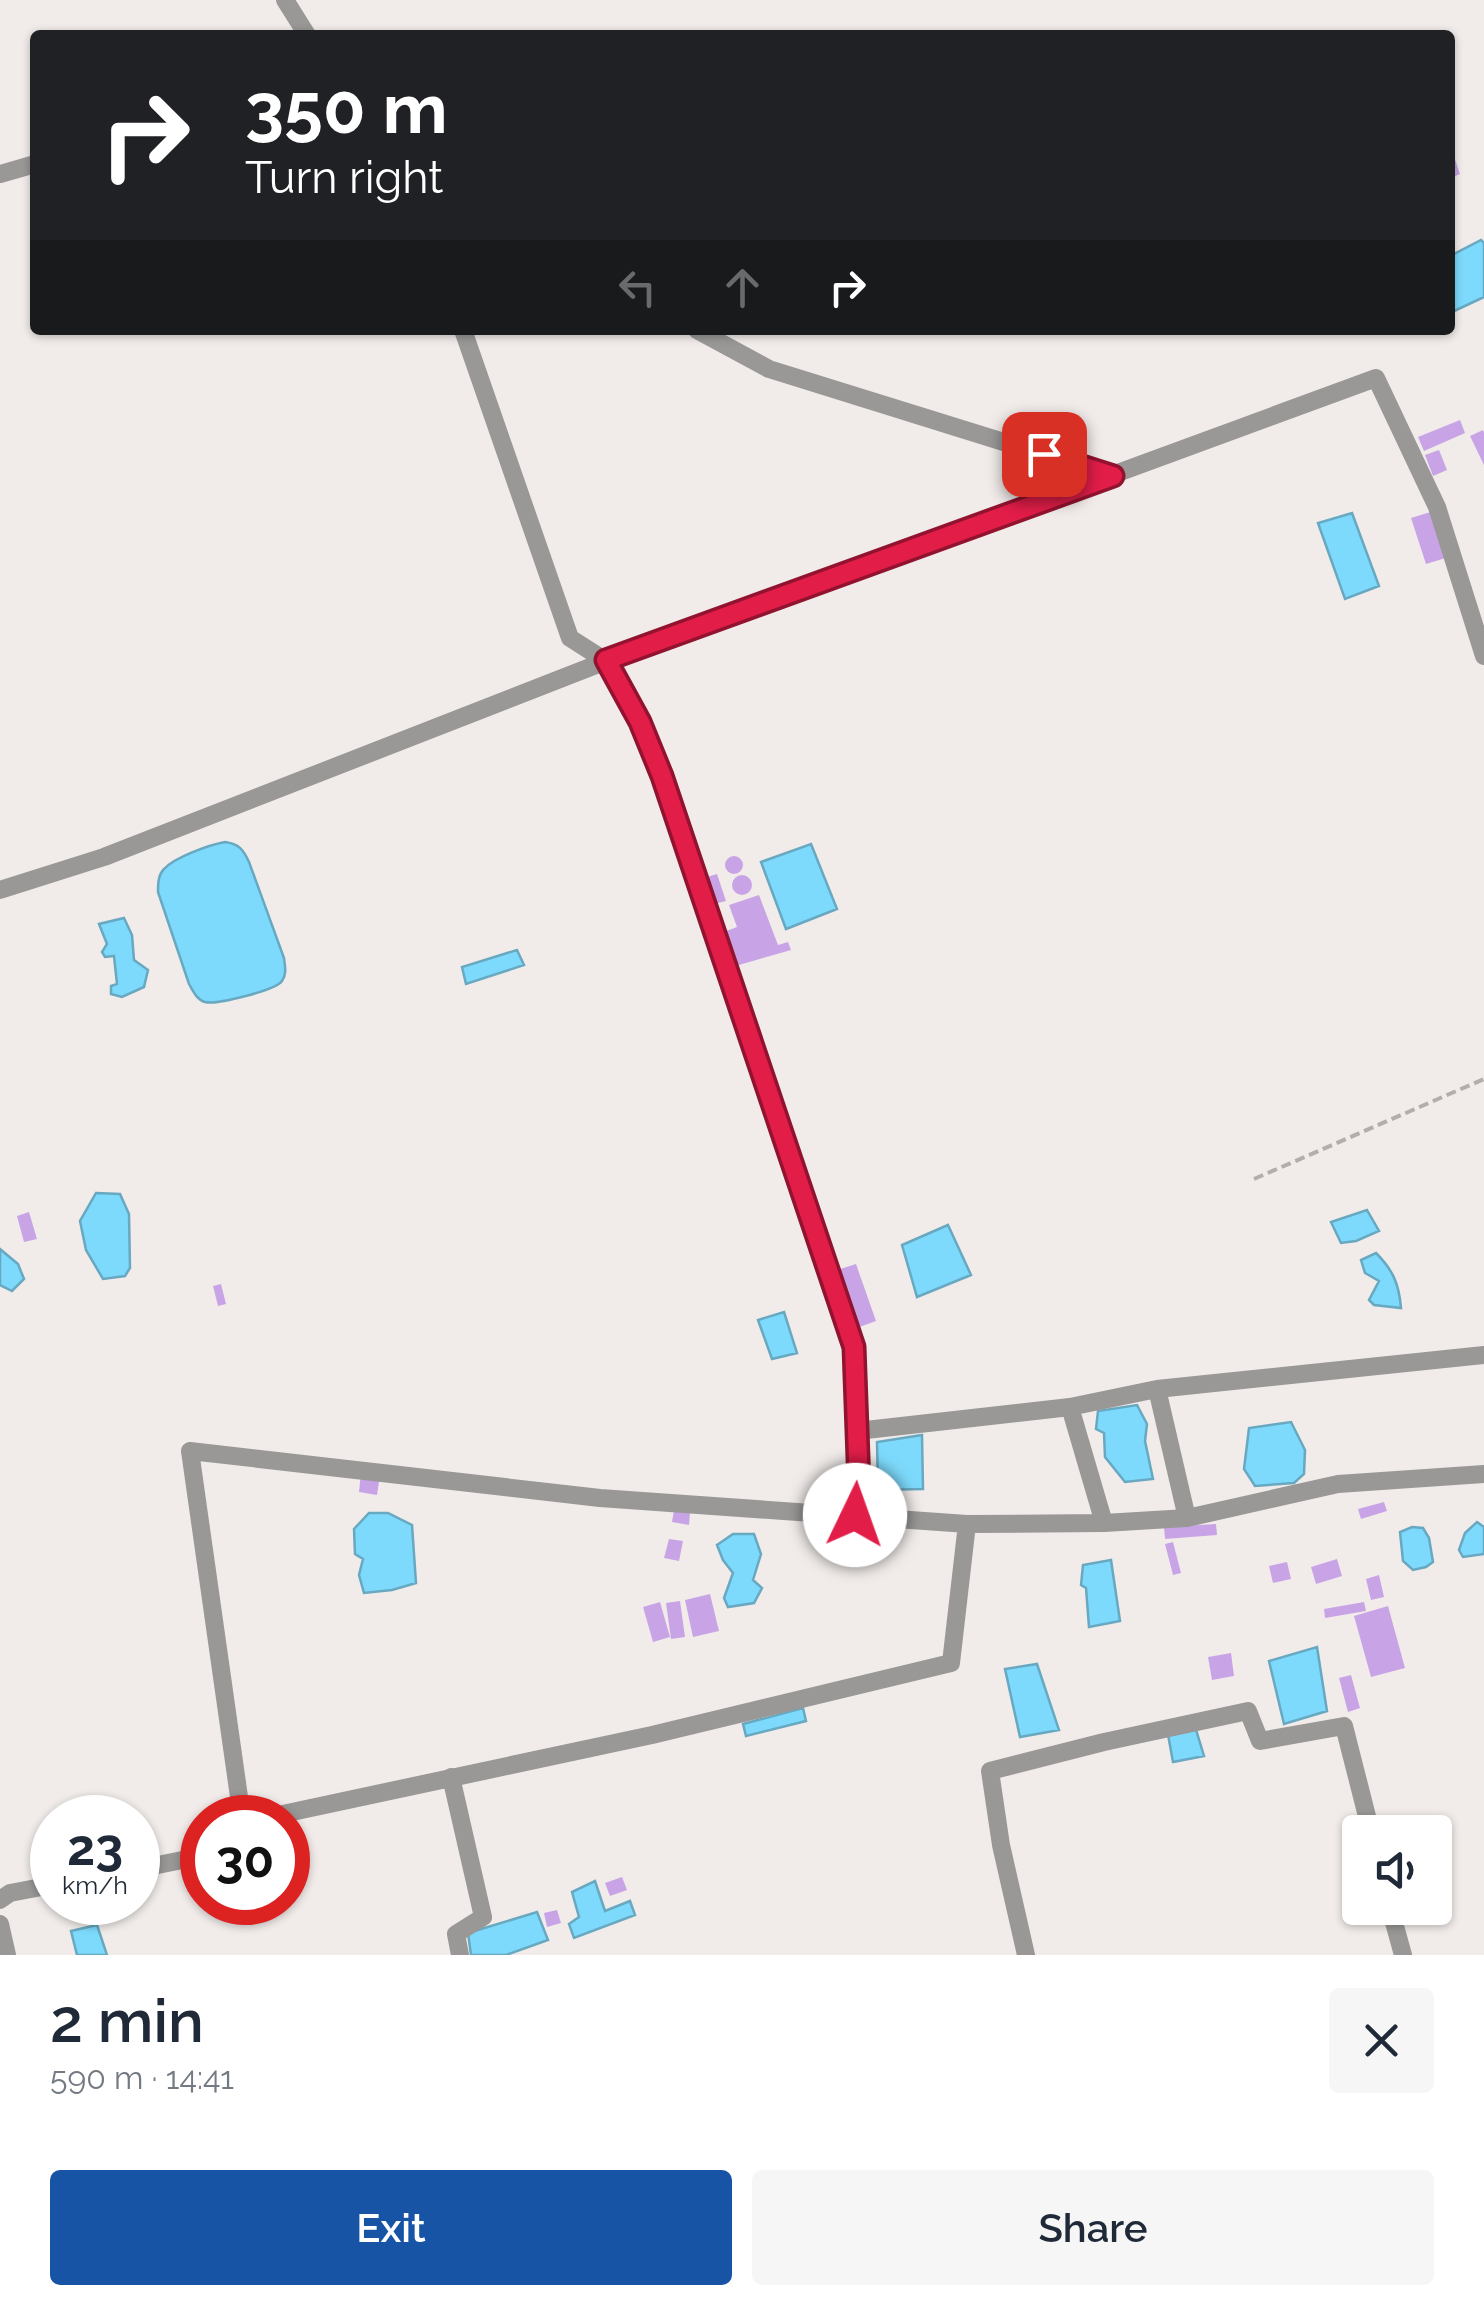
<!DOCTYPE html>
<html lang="en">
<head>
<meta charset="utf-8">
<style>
	body { margin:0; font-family:Raleway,sans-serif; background:#f6f6f7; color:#1f2937; height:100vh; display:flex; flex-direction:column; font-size:38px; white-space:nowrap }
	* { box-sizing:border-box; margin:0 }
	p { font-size:32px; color:#747a83 }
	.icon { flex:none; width:55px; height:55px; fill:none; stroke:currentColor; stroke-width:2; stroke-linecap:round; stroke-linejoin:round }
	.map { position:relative; height:1955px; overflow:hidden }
	.drawer { display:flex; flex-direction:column; background:#fff; flex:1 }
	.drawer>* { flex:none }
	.hud { position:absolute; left:30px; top:30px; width:1425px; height:305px; border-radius:10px; box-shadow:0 2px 8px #0004; background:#202124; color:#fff; overflow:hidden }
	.buttons { position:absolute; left:1342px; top:1815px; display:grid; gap:20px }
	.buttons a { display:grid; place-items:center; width:110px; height:110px; border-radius:10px; background:#fff; box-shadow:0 2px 8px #0004; font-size:50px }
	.speed { position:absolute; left:30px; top:1795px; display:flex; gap:20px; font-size:50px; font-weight:700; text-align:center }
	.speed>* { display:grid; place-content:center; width:130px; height:130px; border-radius:50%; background:#fff; box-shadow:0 2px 8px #0004; line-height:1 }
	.speed small { font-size:25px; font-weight:400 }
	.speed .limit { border:15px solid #d22; background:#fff; color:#111 }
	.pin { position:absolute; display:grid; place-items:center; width:85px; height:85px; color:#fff; margin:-42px; border-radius:20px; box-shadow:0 5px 15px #0006 }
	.me { position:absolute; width:110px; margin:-55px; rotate:3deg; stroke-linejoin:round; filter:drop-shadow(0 0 8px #0008) }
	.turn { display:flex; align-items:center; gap:35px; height:210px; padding:0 50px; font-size:45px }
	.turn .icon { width:130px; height:130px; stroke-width:2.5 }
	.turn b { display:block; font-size:70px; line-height:85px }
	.lanes { display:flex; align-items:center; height:95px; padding:0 50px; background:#0003; justify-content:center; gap:50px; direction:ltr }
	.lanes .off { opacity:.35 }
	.round { display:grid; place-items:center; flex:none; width:105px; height:105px; border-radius:10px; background:#f6f6f7 }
	.summary { display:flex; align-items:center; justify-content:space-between; height:170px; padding:0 50px }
	h1 { font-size:60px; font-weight:600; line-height:75px }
	.cta { display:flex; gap:20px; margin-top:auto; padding:20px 50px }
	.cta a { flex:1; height:115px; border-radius:10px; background:#1854a5; color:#fff; font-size:40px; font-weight:600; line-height:115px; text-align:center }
	.cta a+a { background:#f6f6f7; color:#1f2937 }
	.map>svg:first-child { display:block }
</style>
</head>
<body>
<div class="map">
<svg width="1484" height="1955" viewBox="0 0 1484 1955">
	<rect width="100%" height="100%" fill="#f1ecea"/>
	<path fill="#7ddafc" stroke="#68a8c0" stroke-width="2.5" d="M1481 240 1484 243V297L1450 313V256Z
		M1352 513 1379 586 1345 599 1318 523Z
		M225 842C239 844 243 849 249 862L284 958C285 966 287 974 282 981 276 990 217 1005 205 1002 197 1000 193 991 189 984L158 892C158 884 158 875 164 869 175 857 209 845 225 842Z
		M811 844 837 909 786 929 761 862Z
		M124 918 132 935 134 960 148 970 144 987 122 997 111 994V986L117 984 114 956 105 957 102 952 107 944 99 924Z
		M517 950 524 965 466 984 462 967Z
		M96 1193 120 1194 129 1214 130 1268 125 1276 103 1279 86 1250 80 1221Z
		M1367 1210 1379 1231 1356 1241 1341 1243 1331 1222Z
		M948 1225 971 1275 917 1297 902 1245Z
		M0 1249 18 1264 24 1279 12 1291 0 1285Z
		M1376 1253C1393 1270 1399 1284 1401 1308L1374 1305 1369 1300 1379 1281 1365 1273 1361 1260Z
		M784 1312 797 1353 772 1359 758 1320Z
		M1137 1405 1147 1424 1145 1441 1153 1479 1125 1482 1105 1457 1104 1433 1096 1429 1098 1411Z
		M1291 1422 1305 1450 1304 1474 1294 1483 1255 1486 1244 1469 1249 1428Z
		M922 1435 923 1489 878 1490 877 1442Z
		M369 1513H388L412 1525 416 1583 392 1590 364 1593 359 1575 363 1559 355 1554 354 1529Z
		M1477 1522 1484 1527V1554L1463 1557 1459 1550 1465 1533Z
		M1412 1527 1423 1528 1429 1538 1433 1562 1426 1567 1413 1570 1403 1561 1400 1532Z
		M733 1534H754L761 1554 753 1580 762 1588 754 1603 728 1607 724 1598 733 1573 723 1560 717 1545Z
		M1111 1560 1120 1621 1089 1627 1086 1588 1081 1585 1083 1565Z
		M1317 1647 1327 1711 1284 1724 1269 1661Z
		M1037 1664 1059 1730 1020 1737 1005 1669Z
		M803 1708 806 1721 746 1736 743 1724Z
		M1194 1723 1204 1756 1173 1762 1167 1729Z
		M595 1881 605 1911 630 1901 635 1915 574 1938 569 1924 579 1917 572 1892Z
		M537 1912 548 1940 506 1955H471L468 1933Z
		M97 1925 107 1955H77L71 1931Z"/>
	<path fill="#c8a4e6" d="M1450 145 1460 174 1450 178Z
		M1460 420 1465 433 1424 451 1418 437Z
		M1483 430 1484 433V465L1470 436Z
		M1439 450 1447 470 1433 476 1425 455Z
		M1434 511 1449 557 1426 564 1411 518Z
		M725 865a9 9 0 1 1 18 0a9 9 0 1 1-18 0Z
		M717 874 726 901 714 904 707 877Z
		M732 885a10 10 0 1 1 20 0a10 10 0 1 1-20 0Z
		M759 895 778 945 788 942 791 950 732 967 721 933 737 927 729 905Z
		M29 1212 37 1239 24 1242 17 1216Z
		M856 1264 876 1321 854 1329 834 1271Z
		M221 1284 226 1304 218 1306 213 1286Z
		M361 1472 380 1475 377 1495 359 1492Z
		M1384 1502 1387 1511 1361 1519 1358 1509Z
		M674 1510 690 1512 689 1525 672 1522Z
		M1216 1524 1217 1535 1165 1539 1164 1527Z
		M669 1539 683 1541 679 1561 664 1558Z
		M1173 1542 1181 1573 1173 1575 1165 1544Z
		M1337 1559 1342 1576 1316 1584 1311 1567Z
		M1287 1562 1291 1579 1273 1583 1269 1566Z
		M1379 1575 1384 1597 1371 1600 1366 1579Z
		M710 1594 719 1631 693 1637 685 1600Z
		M680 1601 685 1637 671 1639 666 1603Z
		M660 1602 670 1637 653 1642 643 1607Z
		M1364 1602 1366 1611 1325 1618 1324 1609Z
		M1388 1606 1405 1668 1371 1677 1354 1616Z
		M1231 1653 1234 1676 1212 1680 1208 1657Z
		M1351 1675 1360 1708 1348 1712 1339 1678Z
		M622 1877 627 1890 610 1896 605 1883Z
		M557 1910 561 1923 547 1927 544 1913Z"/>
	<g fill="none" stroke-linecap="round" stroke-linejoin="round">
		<path stroke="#b2aeac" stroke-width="4" stroke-dasharray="10 5" stroke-linecap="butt" d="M1254 1179 1484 1079"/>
		<path stroke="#999896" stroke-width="18" d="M285 0 307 35
			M0 174 35 164
			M463 330 570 638 606 661 640 722 662 777 853 1347 859 1487 855 1515
			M697 330 769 369 1113 476
			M0 890 104 857 606 661 1376 378 1437 507 1484 656
			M1157 1389 1187 1518
			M1070 1407 1104 1523
			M857 1431 1070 1407 1157 1389 1484 1355
			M451 1777 483 1917 456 1934 460 1955
			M242 1818 190 1451 600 1498 967 1524 1104 1523 1187 1518 1338 1484 1484 1474
			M264 1818 652 1735 951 1663 967 1524
			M138 1869 202 1856
			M0 1900 10 1893 52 1885
			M1390 1908 1403 1955
			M0 1924 7 1955
			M1026 1955 1001 1845 990 1771 1104 1742 1248 1711 1260 1741 1344 1726 1371 1832"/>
	</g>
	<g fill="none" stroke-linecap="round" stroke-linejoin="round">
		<defs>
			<path id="route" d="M855 1515 859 1486 854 1347 662 776 640 722 606 660 1113 476 1044 454"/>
		</defs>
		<use href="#route" stroke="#92132f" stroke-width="25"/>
		<use href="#route" stroke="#e11d48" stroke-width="18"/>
	</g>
</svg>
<div class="buttons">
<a><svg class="icon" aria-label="sound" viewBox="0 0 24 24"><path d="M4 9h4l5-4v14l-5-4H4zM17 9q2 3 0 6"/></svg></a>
</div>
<div class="speed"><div>23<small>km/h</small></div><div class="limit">30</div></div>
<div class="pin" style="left:1044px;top:454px;background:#d93025"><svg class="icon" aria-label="arrive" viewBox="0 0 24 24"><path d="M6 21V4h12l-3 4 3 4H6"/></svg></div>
<svg class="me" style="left:855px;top:1515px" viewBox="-20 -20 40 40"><circle r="19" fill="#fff"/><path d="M0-13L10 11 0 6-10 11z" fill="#e11d48"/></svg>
<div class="hud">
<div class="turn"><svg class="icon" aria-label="right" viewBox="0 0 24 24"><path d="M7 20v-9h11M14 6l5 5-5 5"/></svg><div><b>350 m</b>Turn right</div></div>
<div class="lanes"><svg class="icon off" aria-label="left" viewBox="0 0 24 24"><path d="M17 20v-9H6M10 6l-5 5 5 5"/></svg><svg class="icon off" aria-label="ahead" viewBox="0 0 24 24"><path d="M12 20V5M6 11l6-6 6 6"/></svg><svg class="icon" aria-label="right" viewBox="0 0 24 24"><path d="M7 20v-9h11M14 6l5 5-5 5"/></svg></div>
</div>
</div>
<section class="drawer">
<div class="summary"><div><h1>2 min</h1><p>590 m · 14:41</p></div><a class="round"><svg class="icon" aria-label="close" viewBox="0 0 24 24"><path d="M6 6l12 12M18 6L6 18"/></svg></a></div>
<div class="cta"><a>Exit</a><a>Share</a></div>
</section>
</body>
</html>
